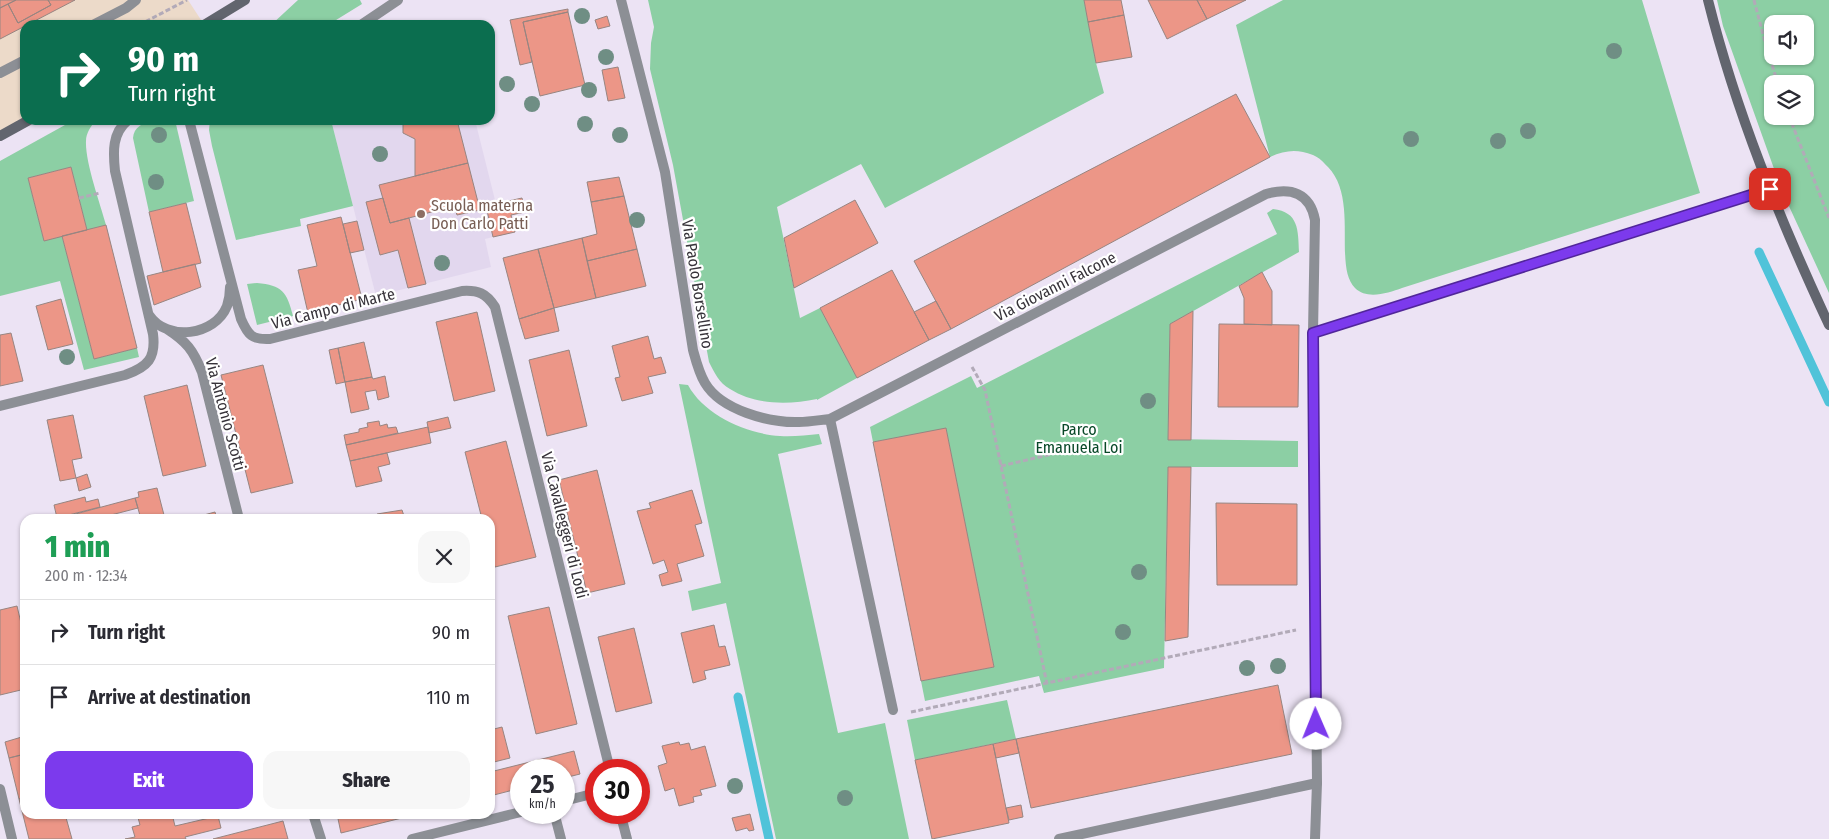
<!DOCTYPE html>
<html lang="en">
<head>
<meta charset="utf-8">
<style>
	body { margin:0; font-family:"Fira Sans Condensed",sans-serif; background:#f7f7f7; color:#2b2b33; height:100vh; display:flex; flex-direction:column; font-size:19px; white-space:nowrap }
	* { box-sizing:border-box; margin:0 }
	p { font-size:16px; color:#7c7c81 }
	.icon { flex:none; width:28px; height:28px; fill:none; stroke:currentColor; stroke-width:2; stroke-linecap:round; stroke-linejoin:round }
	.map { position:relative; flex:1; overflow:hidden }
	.panel { position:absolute; left:20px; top:514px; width:475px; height:305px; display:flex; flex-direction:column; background:#fff; border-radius:15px; box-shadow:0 1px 4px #0004 }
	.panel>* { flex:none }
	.top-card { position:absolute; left:20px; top:20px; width:475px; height:105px; border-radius:15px; box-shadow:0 1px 4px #0004; background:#0b6e4f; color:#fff; overflow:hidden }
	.controls { position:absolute; left:1764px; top:15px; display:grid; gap:10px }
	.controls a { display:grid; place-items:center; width:50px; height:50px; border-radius:10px; background:#fff; box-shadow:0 1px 4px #0004; font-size:25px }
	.speed { position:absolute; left:510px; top:759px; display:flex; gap:10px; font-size:25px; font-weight:700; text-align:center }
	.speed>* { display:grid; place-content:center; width:65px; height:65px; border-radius:50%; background:#fff; box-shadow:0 1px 4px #0004; line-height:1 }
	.speed small { font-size:12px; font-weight:400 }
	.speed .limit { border:8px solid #d22; background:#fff; color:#111 }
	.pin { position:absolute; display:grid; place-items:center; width:42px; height:42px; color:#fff; margin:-21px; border-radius:10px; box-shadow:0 2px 8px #0006 }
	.me { position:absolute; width:55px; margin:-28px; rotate:359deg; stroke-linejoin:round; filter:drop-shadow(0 0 4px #0008) }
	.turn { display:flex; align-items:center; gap:18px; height:105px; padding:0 25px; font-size:22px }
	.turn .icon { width:65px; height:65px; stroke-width:2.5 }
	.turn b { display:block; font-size:35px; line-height:42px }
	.round { display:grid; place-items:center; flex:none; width:52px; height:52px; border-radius:15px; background:#f7f7f7 }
	.summary { display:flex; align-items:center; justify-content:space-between; height:85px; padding:0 25px }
	h1 { font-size:30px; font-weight:800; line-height:38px; color:#1e9e55 }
	.action { display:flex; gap:10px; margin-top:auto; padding:10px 25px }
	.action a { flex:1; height:58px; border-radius:15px; background:#7c3aed; color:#fff; font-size:20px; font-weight:800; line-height:58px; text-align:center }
	.action a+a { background:#f7f7f7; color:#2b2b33 }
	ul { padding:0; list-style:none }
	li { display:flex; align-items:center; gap:15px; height:65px; padding:0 25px; border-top:1px solid #e1e1e2 }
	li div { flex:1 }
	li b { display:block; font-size:19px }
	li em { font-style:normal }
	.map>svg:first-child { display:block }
</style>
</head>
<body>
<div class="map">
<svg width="1829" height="839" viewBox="0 0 1829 839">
	<rect width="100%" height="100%" fill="#ece3f4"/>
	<path fill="#e2d7ee" d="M331 120H475L496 204 486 206 493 237 485 239 491 267 376 296Z"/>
	<path fill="#ecdac9" d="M0 0H188L203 23 199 25H25V119L0 132Z"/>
	<path fill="#8ccfa4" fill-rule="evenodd" d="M298 0H360L362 4 328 25H271Z
		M648 0H1084L1096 63 1104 93 885 208 861 164 777 207 800 318 820 308 857 378 817 400V399C788 405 755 405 730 389 719 383 714 372 709 362L673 165 650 69 651 43 654 27Z
		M1283 0H1642L1700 193 1402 288C1388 293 1367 300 1355 288 1333 266 1359 199 1328 167 1323 162 1320 158 1313 155 1297 149 1286 150 1270 157L1236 25Z
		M1717 0H1829V293L1782 191 1723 26ZM1772 24H1805V56H1772ZM1772 84H1805V116H1772Z
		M74 120H96C91 126 86 133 86 141 85 162 100 203 106 225L87 230 71 167 28 178 44 241 62 236 94 359 137 348 139 357 84 370 60 281 0 296V161Z
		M151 120H175L194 201 149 212 133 138C134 127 142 124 151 120Z
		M210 120H331L353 206 300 219 301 226 236 240 212 146 209 130Z
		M1273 209C1299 212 1298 230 1299 252L1170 324 1168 439 1298 441V467H1168L1164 668 1044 693 1039 676 925 701 921 681 994 667 946 429 873 442 870 427 971 376 977 388 1277 234 1267 213Z
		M257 283C282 285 287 292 293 316L257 325 247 284Z
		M679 384 688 385C704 415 747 434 780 436 793 437 807 435 819 434L822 444 778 454 838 733 885 723 909 839H776L726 603 692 611 688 591 721 583Z
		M1007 700 1016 739 915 760 907 720Z"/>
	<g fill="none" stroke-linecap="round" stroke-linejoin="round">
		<path stroke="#50c3d9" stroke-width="9" d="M1759 252 1829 402
			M738 697 769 839"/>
	</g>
	<path fill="#ec9687" stroke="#978581" d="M0 0H16L0 8Z
		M16 0H48L51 5 18 23 8 4Z
		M48 0H75L0 39V8L8 4 18 23 51 5Z
		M1084 0H1121L1124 15 1088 22Z
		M1148 0H1197L1207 19 1167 39Z
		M1197 0H1246L1207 19Z
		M568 9V12L523 22 532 62 520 65 510 20Z
		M568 12 585 85 540 96 523 22Z
		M1124 15 1132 57 1096 63 1088 22Z
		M607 16 610 26 598 29 595 20Z
		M618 67 625 98 608 101 602 70Z
		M1236 94 1270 157 951 329 914 261Z
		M403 120H457L468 163 415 176V139L403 133Z
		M468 163 480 210 457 215 454 206 390 223 379 185Z
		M71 167 87 230 44 241 28 178Z
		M619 177 624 196 591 202 587 182Z
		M624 196 637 249 587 261 582 238 597 234 591 202Z
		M383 198 390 223 409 218 426 284 408 288 398 250 380 255 366 202Z
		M522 198 525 212 511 215 515 232 493 237 486 206Z
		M855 200 878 243 794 288 784 238Z
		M186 203 201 263 163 272 149 212Z
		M341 217 362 299 308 313 298 270 317 266 307 225Z
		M357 221 364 250 350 253 343 224Z
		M106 225 137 348 94 359 62 236Z
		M582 238 596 298 554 308 538 249Z
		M538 249 554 308 519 319 503 258Z
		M637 249 646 286 596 298 587 261Z
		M195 264 201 287 154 305 147 276Z
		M892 270 929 340 857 378 820 308Z
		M1262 272 1272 291V325L1244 324V298L1239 286Z
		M61 299 73 344 48 350 36 306Z
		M936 301 951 329 929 340 914 312Z
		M554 308 559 331 525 339 519 319Z
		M1193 311 1191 440H1168L1170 324Z
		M477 312 495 391 454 401 436 322Z
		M1219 324 1299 325 1298 407H1218Z
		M11 333 23 381 0 386V335Z
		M648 336 654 359 661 357 666 373 648 377 653 393 622 401 615 378 620 377 612 346Z
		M364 342 372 377 345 382 338 348Z
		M338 348 345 382 336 384 329 350Z
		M569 350 587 426 547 436 529 360Z
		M263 365 293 483 251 493 221 375Z
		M385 376 389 397 378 400 376 390 365 392 369 409 351 413 345 382 372 377 373 379Z
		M187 385 206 466 163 476 144 396Z
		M73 415 82 458 72 460 76 478 60 481 47 420Z
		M448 417 451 428 429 433 427 422Z
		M379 421 380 426 387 424 388 428 396 427 398 433 346 445 344 435 359 432V429L368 427 367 423Z
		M428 427 431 443 350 461 346 445Z
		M946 428 994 667 921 681 873 442Z
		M506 441 536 557 495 567 490 548V519H482L465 452Z
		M387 453 390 464 378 467 382 481 356 487 350 461Z
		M1168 467H1191L1188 637 1165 641Z
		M597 470 625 584 587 593 559 480Z
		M87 474 91 487 79 491 76 478Z
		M157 488 164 515 149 519H141L135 498 139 497 138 492Z
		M692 490 702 523 695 525 704 556 677 564 682 581 662 586 659 575 668 572 664 560 653 564 637 511 651 508 649 503Z
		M85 497 86 502 98 499 100 507 57 518 54 505Z
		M135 498 138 508 111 515 112 519H57Z
		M1216 503 1297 504V585H1217Z
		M402 510 405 519H378L377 514Z
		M215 512 217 519H189Z
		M17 606 25 640V689L0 695V610Z
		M549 607 577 724 536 734 508 616Z
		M714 625 719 647 725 646 730 665 704 671 706 679 693 683 681 633Z
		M634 628 652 703 616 712 598 637Z
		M1278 685 1292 754 1031 808 1016 739Z
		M502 727 510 758 490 763V730Z
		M25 736V754L9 758 5 742Z
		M1016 739 1019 753 996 758 993 744Z
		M679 742 680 745 689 743 691 750 705 746 716 786 700 790 702 795 693 797 694 802 679 806 674 788 665 791 658 766 667 763 662 746Z
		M993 744 1009 823 932 839 915 760Z
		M574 751 580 774 564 778V770H521V788L490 796V772Z
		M25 754V797L19 799 9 758Z
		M25 797V814H65L72 839H29L19 799Z
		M1021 805 1023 817 1009 820 1006 808Z
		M137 814H172L175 826 218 816 221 828 185 837 186 839H125L135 837 132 827 140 825Z
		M337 814H418L341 833Z
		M750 814 754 830 749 831 747 828 736 831 732 818Z
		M283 821 288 839H213Z"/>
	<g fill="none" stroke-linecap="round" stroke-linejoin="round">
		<path stroke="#b2aab8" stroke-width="3" stroke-dasharray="5 2.5" stroke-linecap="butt" d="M1754 0 1765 42 1778 84
			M139 25 187 0
			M336 25 343 21
			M1789 116 1829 218
			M79 198 100 193
			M972 367 985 390 1047 684
			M1001 466 1065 451
			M911 712 1296 630"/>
		<path stroke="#8c8f95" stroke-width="10" d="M93 25 126 8 136 0
			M0 73 25 60
			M1059 839 1317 783"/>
		<path stroke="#8c8f95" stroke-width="10" d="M621 0 665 172 693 350C696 361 699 373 705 383 721 410 769 423 799 422 809 422 820 420 830 419L893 710
			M361 25 398 0
			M189 120 241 319C248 335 252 340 270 339L462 291C478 290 486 293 495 307L610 770
			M149 315C167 342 215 336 227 306 229 300 230 293 230 287
			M167 329C187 342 193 350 202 372L239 519
			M1313 333 1769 189
			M0 406 125 375C148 367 156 358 153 334L115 171C113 152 112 133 128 120
			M830 419 1266 194C1291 187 1310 193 1315 220L1313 333 1317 783 1315 839
			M0 789 12 839
			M564 801 596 793
			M554 812 561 839
			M620 812 627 839
			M313 814 321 839
			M412 839 521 812"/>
		<path stroke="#62656e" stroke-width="10" d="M1708 0C1736 112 1780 220 1829 325
			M204 25 245 0
			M0 136 29 120"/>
	</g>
	<g fill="#6f8e84">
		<circle cx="582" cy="16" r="8"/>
		<circle cx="1614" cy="51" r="8"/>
		<circle cx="606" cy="57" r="8"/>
		<circle cx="507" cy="84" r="8"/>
		<circle cx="589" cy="90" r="8"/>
		<circle cx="532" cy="104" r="8"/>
		<circle cx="585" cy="124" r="8"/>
		<circle cx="1528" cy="131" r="8"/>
		<circle cx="159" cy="135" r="8"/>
		<circle cx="620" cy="135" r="8"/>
		<circle cx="1411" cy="139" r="8"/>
		<circle cx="1498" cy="141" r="8"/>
		<circle cx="380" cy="154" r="8"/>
		<circle cx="156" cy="182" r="8"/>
		<circle cx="637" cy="220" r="8"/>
		<circle cx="442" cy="263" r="8"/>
		<circle cx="67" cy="357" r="8"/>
		<circle cx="1148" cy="401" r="8"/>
		<circle cx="1139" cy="572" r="8"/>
		<circle cx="1123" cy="632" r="8"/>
		<circle cx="1278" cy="666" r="8"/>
		<circle cx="1247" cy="668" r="8"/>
		<circle cx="735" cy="786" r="8"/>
		<circle cx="845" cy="798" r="8"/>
	</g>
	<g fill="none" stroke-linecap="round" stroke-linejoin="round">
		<defs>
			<path id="route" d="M1316 724 1313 333 1770 189"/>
		</defs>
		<use href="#route" stroke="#51269a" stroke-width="12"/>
		<use href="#route" stroke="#7c3aed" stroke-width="9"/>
	</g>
	<circle fill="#8d6e63" stroke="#fff" stroke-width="2" cx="421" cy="214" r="5"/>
	<g text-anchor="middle" stroke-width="4.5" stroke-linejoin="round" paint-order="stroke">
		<g font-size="16" fill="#785e54" stroke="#fff" text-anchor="start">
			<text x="431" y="211">Scuola materna<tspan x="431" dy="18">Don Carlo Patti</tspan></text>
		</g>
		<g font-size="16" fill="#37333a" stroke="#fff">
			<text transform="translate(698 284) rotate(81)" y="6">Via Paolo Borsellino</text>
			<text transform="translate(1055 286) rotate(-27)" y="6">Via Giovanni Falcone</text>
			<text transform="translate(333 308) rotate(-14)" y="6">Via Campo di Marte</text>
			<text transform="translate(226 414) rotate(75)" y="6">Via Antonio Scotti</text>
			<text transform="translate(565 525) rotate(76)" y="6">Via Cavalleggeri di Lodi</text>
		</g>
		<g font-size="16" fill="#084828" stroke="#fff">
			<text x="1079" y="435">Parco<tspan x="1079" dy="18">Emanuela Loi</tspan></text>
		</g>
	</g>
</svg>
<div class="controls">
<a><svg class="icon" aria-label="sound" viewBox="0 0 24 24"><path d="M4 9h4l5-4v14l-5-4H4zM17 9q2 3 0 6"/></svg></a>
<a><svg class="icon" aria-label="layers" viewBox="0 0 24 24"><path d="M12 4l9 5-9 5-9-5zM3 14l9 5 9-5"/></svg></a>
</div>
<div class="speed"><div>25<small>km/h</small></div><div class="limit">30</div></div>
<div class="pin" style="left:1770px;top:189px;background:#d93025"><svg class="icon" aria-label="arrive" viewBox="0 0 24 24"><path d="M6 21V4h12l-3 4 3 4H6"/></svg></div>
<svg class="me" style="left:1316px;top:724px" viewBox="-20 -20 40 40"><circle r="19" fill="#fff"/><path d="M0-13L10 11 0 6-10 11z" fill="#7c3aed"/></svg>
<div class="top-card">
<div class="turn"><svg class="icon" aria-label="right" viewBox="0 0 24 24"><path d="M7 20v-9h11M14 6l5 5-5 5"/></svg><div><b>90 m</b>Turn right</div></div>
</div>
<section class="panel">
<div class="summary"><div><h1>1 min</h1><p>200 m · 12:34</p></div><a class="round"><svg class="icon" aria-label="close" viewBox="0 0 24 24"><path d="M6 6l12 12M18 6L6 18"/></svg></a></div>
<ul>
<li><svg class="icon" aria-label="right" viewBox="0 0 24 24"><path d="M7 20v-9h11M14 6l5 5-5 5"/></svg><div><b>Turn right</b></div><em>90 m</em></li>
<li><svg class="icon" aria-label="arrive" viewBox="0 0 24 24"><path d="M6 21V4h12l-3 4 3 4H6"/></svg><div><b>Arrive at destination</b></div><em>110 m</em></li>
</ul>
<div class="action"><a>Exit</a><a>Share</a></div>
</section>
</div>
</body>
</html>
